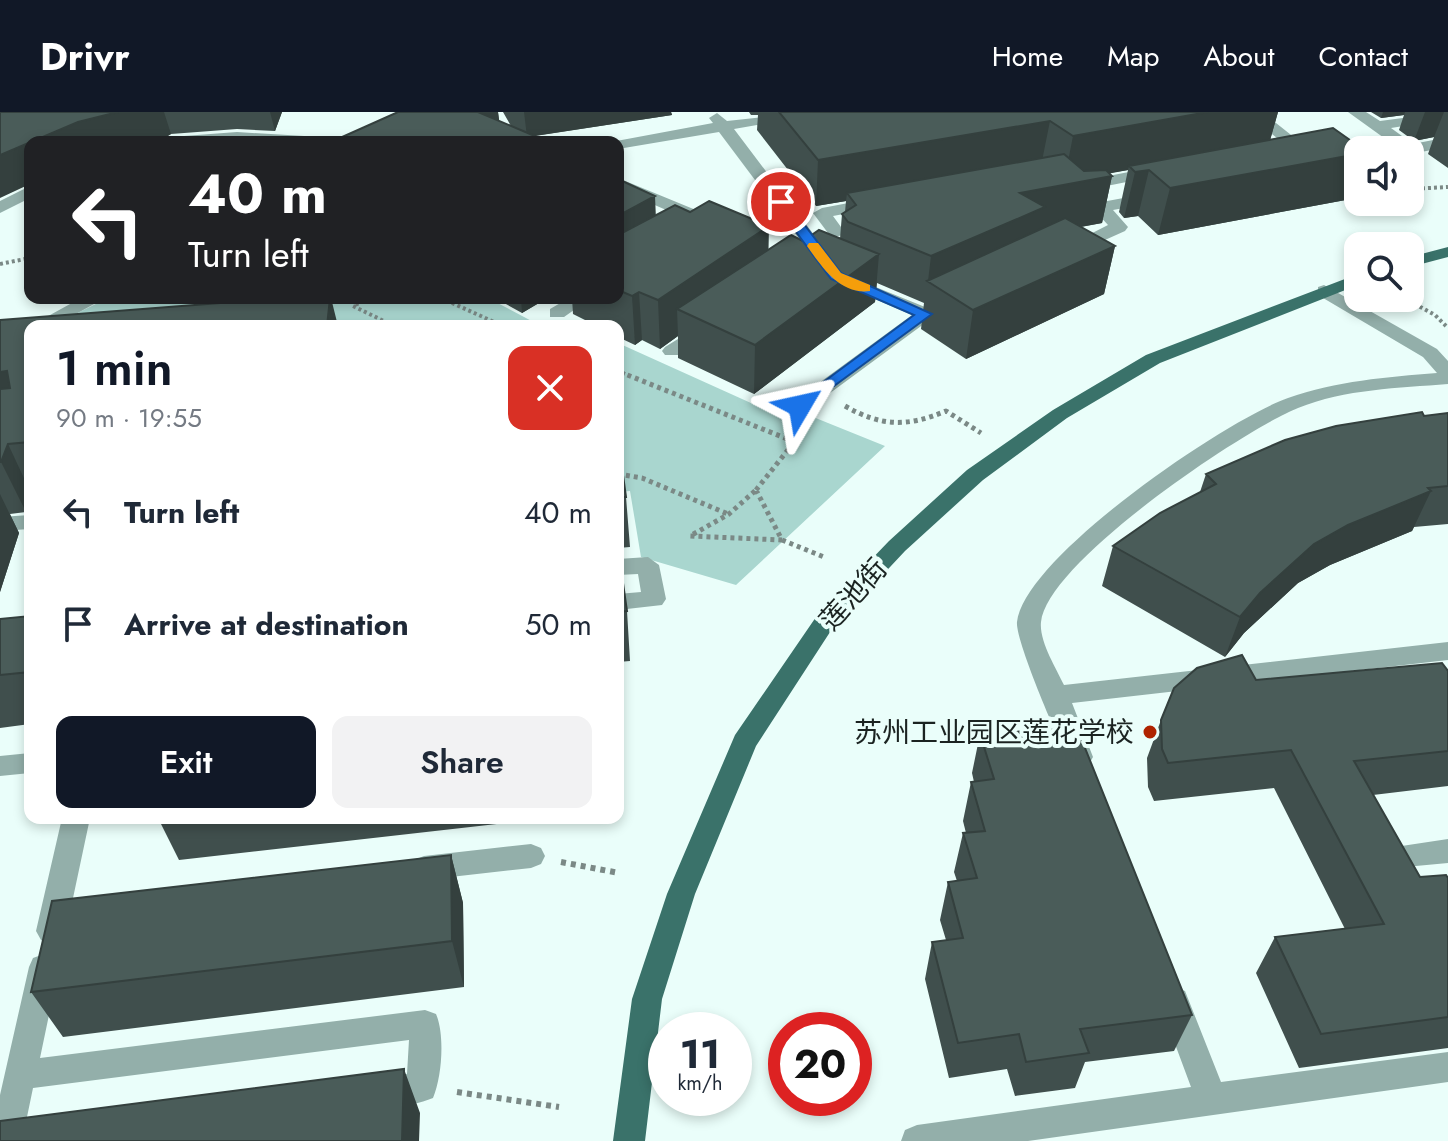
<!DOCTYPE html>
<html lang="en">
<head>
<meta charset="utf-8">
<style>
	body { margin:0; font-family:Jost,"Noto Sans SC",sans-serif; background:#f2f2f3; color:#1f2937; height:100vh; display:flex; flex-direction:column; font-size:30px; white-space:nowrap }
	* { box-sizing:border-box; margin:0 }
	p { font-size:26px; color:#747a83 }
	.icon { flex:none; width:44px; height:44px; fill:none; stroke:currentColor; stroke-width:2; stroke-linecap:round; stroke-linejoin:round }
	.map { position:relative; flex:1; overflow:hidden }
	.details { position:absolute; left:24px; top:208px; width:600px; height:504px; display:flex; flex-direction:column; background:#fff; border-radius:16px; box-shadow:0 4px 12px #0003 }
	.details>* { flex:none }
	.guide { position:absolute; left:24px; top:24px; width:600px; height:168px; border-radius:16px; box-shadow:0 4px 12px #0003; background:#202124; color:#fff; overflow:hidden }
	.buttons { position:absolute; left:1344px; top:24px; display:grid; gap:16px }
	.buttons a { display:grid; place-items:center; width:80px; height:80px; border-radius:16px; background:#fff; box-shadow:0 4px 12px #0003; font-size:40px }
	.speed { position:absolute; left:648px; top:900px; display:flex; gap:16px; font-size:40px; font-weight:700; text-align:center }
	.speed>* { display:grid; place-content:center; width:104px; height:104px; border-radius:50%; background:#fff; box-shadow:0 4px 12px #0003; line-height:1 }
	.speed small { font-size:20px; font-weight:400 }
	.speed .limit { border:12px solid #d22; background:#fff; color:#111 }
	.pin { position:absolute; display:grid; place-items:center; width:68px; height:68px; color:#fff; margin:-34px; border:4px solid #fff; border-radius:50%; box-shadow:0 2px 8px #0007 }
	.me { position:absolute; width:88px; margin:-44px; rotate:54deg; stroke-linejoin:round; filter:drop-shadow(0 0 6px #0008) }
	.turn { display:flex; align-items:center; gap:28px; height:168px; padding:0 32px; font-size:36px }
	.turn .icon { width:104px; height:104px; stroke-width:2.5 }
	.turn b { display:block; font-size:56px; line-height:68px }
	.round { display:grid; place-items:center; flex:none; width:84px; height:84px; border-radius:16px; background:#f2f2f3 }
	.overview { display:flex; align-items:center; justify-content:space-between; height:136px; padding:0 32px }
	h1 { font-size:48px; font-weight:600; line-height:60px; color:#111827 }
	.primary-button { display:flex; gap:16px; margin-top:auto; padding:16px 32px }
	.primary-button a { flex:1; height:92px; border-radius:16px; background:#111827; color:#fff; font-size:32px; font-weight:600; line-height:92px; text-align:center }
	.primary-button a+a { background:#f2f2f3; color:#1f2937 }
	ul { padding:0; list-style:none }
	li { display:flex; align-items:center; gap:24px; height:112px; padding:0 32px }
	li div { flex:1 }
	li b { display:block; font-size:30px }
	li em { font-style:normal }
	header { display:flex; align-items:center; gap:48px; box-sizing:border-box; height:112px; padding:0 40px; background:#111827; color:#fff }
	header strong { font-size:38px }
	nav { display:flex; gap:44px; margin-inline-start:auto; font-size:28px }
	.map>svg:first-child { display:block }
</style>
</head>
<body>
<header>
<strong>Drivr</strong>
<nav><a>Home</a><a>Map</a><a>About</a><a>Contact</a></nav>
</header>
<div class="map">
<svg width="1448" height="1029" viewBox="0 0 1448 1029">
	<rect width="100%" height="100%" fill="#eafefa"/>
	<path fill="#a9d6cf" d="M108 186H488L541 214H51Z
		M618 231 762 296 771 288 885 334 736 473 641 445 630 379 618 380Z"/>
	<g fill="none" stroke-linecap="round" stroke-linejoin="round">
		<path stroke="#7b8986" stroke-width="4" stroke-dasharray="3 3" stroke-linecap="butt" d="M1410 77 1448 75
			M0 152 30 146
			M369 186 353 194 394 214
			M441 186 503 214
			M1404 186 1435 203 1446 214
			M618 259 625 262"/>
		<path stroke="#7b8986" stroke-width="5" stroke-dasharray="4 4" stroke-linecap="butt" d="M620 260 795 330
			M845 294C882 315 907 315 946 299L981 321
			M618 362 642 366 728 402
			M756 378 803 319
			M756 378 782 428 690 424 729 402Z
			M782 428 824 445"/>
		<path stroke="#7b8986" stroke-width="6" stroke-dasharray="5 5" stroke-linecap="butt" d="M561 750 619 761
			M457 980 559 995"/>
		<path fill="#93afaa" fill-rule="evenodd" d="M811 0H848L840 5 764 17 757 13 734 17 836 152 827 157 821 156 719 20 618 37V30H611L713 11 709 6 717 1 727 9Z
			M1244 0H1262L1305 34 1291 37Z
			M1348 0H1366L1380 9 1448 0V7L1391 16 1413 32 1448 25V35L1410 42V38H1396L1398 36Z
			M237 20 321 25 329 30H163L171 25Z
			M1160 54 1168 59 1166 62 1082 79 1074 74 1082 69Z
			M618 66 708 103 711 107 702 112 696 111 618 77Z
			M30 74V86L0 101V89Z
			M1150 81 1156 82V90L1113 98 1128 115 1125 119 1076 141 1070 142 1061 137 1108 113 1097 101 1077 103 1070 95 1072 91 1086 93Z
			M875 86 883 91 881 95 833 104 841 115 879 110V118L873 119 831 125 813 101 822 96Z
			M846 163 925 195 953 183 962 189 932 206 807 298H793L790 294 793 290 912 203 840 172 837 168Z
			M1324 173 1437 237 1448 249V272C1399 276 1345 277 1298 296 1243 318 1047 450 1041 510 1039 529 1056 556 1064 573L1448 530V548L1072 591 1093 645 1089 652 1080 655 1071 652C1060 633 1015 528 1017 510 1024 445 1227 307 1288 286 1336 269 1387 265 1437 261L1423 245 1318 183V175Z
			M81 186H105L54 214H30Z
			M569 186H591L564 205H550V197Z
			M704 211 711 213V221L679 243H665L662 239 665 235Z
			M30 403V417L0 419V405Z
			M648 445 659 453 666 487 662 493 618 498V482L641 480 638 462 618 463V447Z
			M30 641V661L0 664V644Z
			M62 706H90L66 819 61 828 51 832 41 828 36 819Z
			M1448 727V751L1405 755 1395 751 1391 743 1395 735Z
			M531 732 541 736 545 744 541 752 531 756 424 768 414 764 410 756 414 748 424 744Z
			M44 842 55 846 59 855 40 946 425 898 436 902C445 923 442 965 433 986 415 993 388 999 370 992L365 981 370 970 407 962 409 928 33 976 22 1029H0V983L29 855 33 846Z
			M1174 875 1185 879 1221 970 1448 940V970L1028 1029H901L905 1018 917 1013 1191 975 1159 889 1163 879Z"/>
		<path fill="#3a726a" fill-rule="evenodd" d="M1448 135V145L1410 155V145Z
			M1358 162V173L1160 251 1067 306 983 368 905 439 832 517 756 634 695 782 662 887 645 1029H613L632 887 667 782 735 623 816 505 889 429 967 358 1053 298 1146 243Z"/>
	</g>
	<path fill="#404f4d" d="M0 0H282L275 19 237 17 171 22 161 28 30 30Z
		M398 0H498L499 9 511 14 503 0H671L672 3 535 24Z
		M749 0H1278L1270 28 1351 87 1158 123 1138 104 1124 106 1119 100 1128 58 1109 61 1112 64 1102 111 1081 115 1115 134 1104 182 966 247 921 217 924 191 877 171 875 190 754 282 678 246V224L660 237 642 228 635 233 618 225V214H597L573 202 572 186H618V67L656 104 769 138 803 129 840 127 842 102 845 100 846 89 816 94 757 18 758 3H751Z
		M1371 0H1448V56L1428 42 1434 25 1414 29 1399 18 1404 3 1381 6Z
		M495 186H564L553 192 544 188 522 201Z
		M0 208 30 214V387L26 400 10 402 19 421 0 480Z
		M1448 301V412L1414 415 1412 419 1330 453 1298 471 1244 521 1225 545 1102 474 1113 434 1200 380 1206 362 1424 304Z
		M618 334 626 385 630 435 618 436Z
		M618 450 627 499 630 549 618 550Z
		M30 504V612L0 616V507Z
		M1448 559V674L1373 683 1420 765 1448 766V936L1299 956 1256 861 1275 825 1345 817 1274 676 1154 689 1148 675 1147 646 1161 608 1256 568Z
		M980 622 1192 903 1174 939 1085 950 1075 976 1015 984 1007 957 949 966 925 867 932 830 946 828 940 808 948 770 957 769 954 760 963 721H966L963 709 971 670H974L972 661Z
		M158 706H533V708L179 748Z
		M451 743 463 791 464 875 63 925 31 880Z"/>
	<path fill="#34403e" d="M118 0H164L171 22 161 28 153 30H30L78 10Z
		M270 0H282L275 19Z
		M471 0H498L502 29Z
		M524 0H671L672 3 527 25Z
		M1208 0H1278L1269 32 1129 54 1128 58 1064 70 1073 24Z
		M1383 0H1405L1404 3 1381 6Z
		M1425 0H1444L1434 25 1414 29Z
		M1050 9 1041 54 847 81 846 89 816 94 818 48Z
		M30 30V72L0 86V43Z
		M1358 42V66L1351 87 1158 123 1170 76Z
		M1149 58 1138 104 1124 106 1135 60Z
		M1112 64 1102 111 1040 122 928 169 931 144 1020 81Z
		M655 84 657 131 618 154V104Z
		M769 114 768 162 677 197 678 224 660 237 658 188Z
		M1115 134 1104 182 966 247 973 198Z
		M879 142 875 190 754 282 755 233Z
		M639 180 642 228 635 233 632 184Z
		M330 186H331L338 214H327Z
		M521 186H544V188L522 201Z
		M552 186H564L553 192Z
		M7 259 30 309 0 314V260Z
		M8 332 30 379V387L26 400 1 350Z
		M1431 379 1412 419 1330 453 1298 471 1244 521 1225 545 1240 505 1260 481 1314 432 1348 413Z
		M0 382 19 421 0 480Z
		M451 743 463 791 464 875 452 829Z
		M404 957 420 1001 419 1029H402Z"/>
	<path fill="#4a5c59" stroke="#34403e" stroke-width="2" d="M0 0H118L78 10 0 43Z
		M398 0H478L549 30H331Z
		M779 0H1208L1073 24 1050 9 818 48Z
		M1333 16 1364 38H1358V42L1170 76 1149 58 1135 60 1129 54Z
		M1064 42 1084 59 1106 58 1112 64 1020 81 1045 95 931 144 848 110 842 102 856 93 847 81Z
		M618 67 655 84 618 104Z
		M709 89 769 114 658 188 639 180 632 184 618 178V123L675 93 690 100Z
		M1065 106 1115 134 973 198 927 169Z
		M819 118 879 142 755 233 677 197 791 123 803 129Z
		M284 186H330L327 214H30V330L8 332 1 350H0V277L10 276 7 259 0 260V208Z
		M1422 300 1424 304 1448 301V374L1428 376 1431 379 1348 413 1314 432 1260 481 1240 505 1113 434 1160 401 1216 372 1206 362 1285 328 1336 314Z
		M618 334H619L626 385H618Z
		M618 450H620L627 499 618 500Z
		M30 504V560L0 563V507Z
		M1242 543 1256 568 1442 551 1448 559V639L1354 649 1420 765 1446 763 1448 766V905L1321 922 1275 825 1384 812 1291 638 1168 651 1162 637 1161 608 1174 576 1197 556Z
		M1077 616 1192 903 1080 917 1089 941 1026 950 1019 922 958 931 932 830 963 826 948 770 977 766 963 721 985 719 971 670 994 667 980 622Z
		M451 743 452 829 31 880 52 789Z
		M404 957 402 1029H0V1009Z"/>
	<path fill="#1a73e8" stroke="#114b97" stroke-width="2" d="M776 87H785L841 161 932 202 800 299 793 294 795 291 914 203 831 167 776 93Z"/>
	<path fill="#f59e0b" d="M809 131H818L841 161 870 173V179C840 183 822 155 807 134Z"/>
	<circle fill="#af2300" stroke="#eafefa" stroke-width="3" cx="1150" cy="620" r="8"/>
	<g text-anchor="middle" stroke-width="8" stroke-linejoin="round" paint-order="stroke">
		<g font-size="28" fill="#1b2321" stroke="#eafefa">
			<text transform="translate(853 482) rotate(-48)" y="10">莲池街</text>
		</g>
		<g font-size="28" fill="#1b2321" stroke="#eafefa" text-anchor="end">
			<text x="1134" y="630">苏州工业园区莲花学校</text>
		</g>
	</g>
</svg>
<div class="buttons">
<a><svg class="icon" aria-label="sound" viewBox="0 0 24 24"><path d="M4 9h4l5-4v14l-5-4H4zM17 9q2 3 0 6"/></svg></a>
<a><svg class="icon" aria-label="search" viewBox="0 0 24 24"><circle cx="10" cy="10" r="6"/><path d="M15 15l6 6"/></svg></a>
</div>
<div class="speed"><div>11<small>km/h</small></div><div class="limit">20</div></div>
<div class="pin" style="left:781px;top:90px;background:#d93025"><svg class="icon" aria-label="arrive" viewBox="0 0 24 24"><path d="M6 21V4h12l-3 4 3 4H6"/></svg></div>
<svg class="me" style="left:800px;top:294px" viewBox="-20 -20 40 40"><path d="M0-17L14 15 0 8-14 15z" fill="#1a73e8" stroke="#fff" stroke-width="4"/></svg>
<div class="guide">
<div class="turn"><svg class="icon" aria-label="left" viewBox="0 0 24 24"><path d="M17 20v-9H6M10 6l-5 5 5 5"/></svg><div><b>40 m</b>Turn left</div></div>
</div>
<section class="details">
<div class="overview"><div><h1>1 min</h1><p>90 m · 19:55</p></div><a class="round" style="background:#d93025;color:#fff"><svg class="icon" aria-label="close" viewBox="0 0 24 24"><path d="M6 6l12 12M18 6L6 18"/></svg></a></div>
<ul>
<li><svg class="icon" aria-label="left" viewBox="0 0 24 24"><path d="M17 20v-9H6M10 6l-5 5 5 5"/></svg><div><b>Turn left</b></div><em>40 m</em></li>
<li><svg class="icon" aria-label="arrive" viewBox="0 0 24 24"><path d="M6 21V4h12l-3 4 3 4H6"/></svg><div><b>Arrive at destination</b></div><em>50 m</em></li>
</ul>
<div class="primary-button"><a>Exit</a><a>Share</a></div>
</section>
</div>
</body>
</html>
